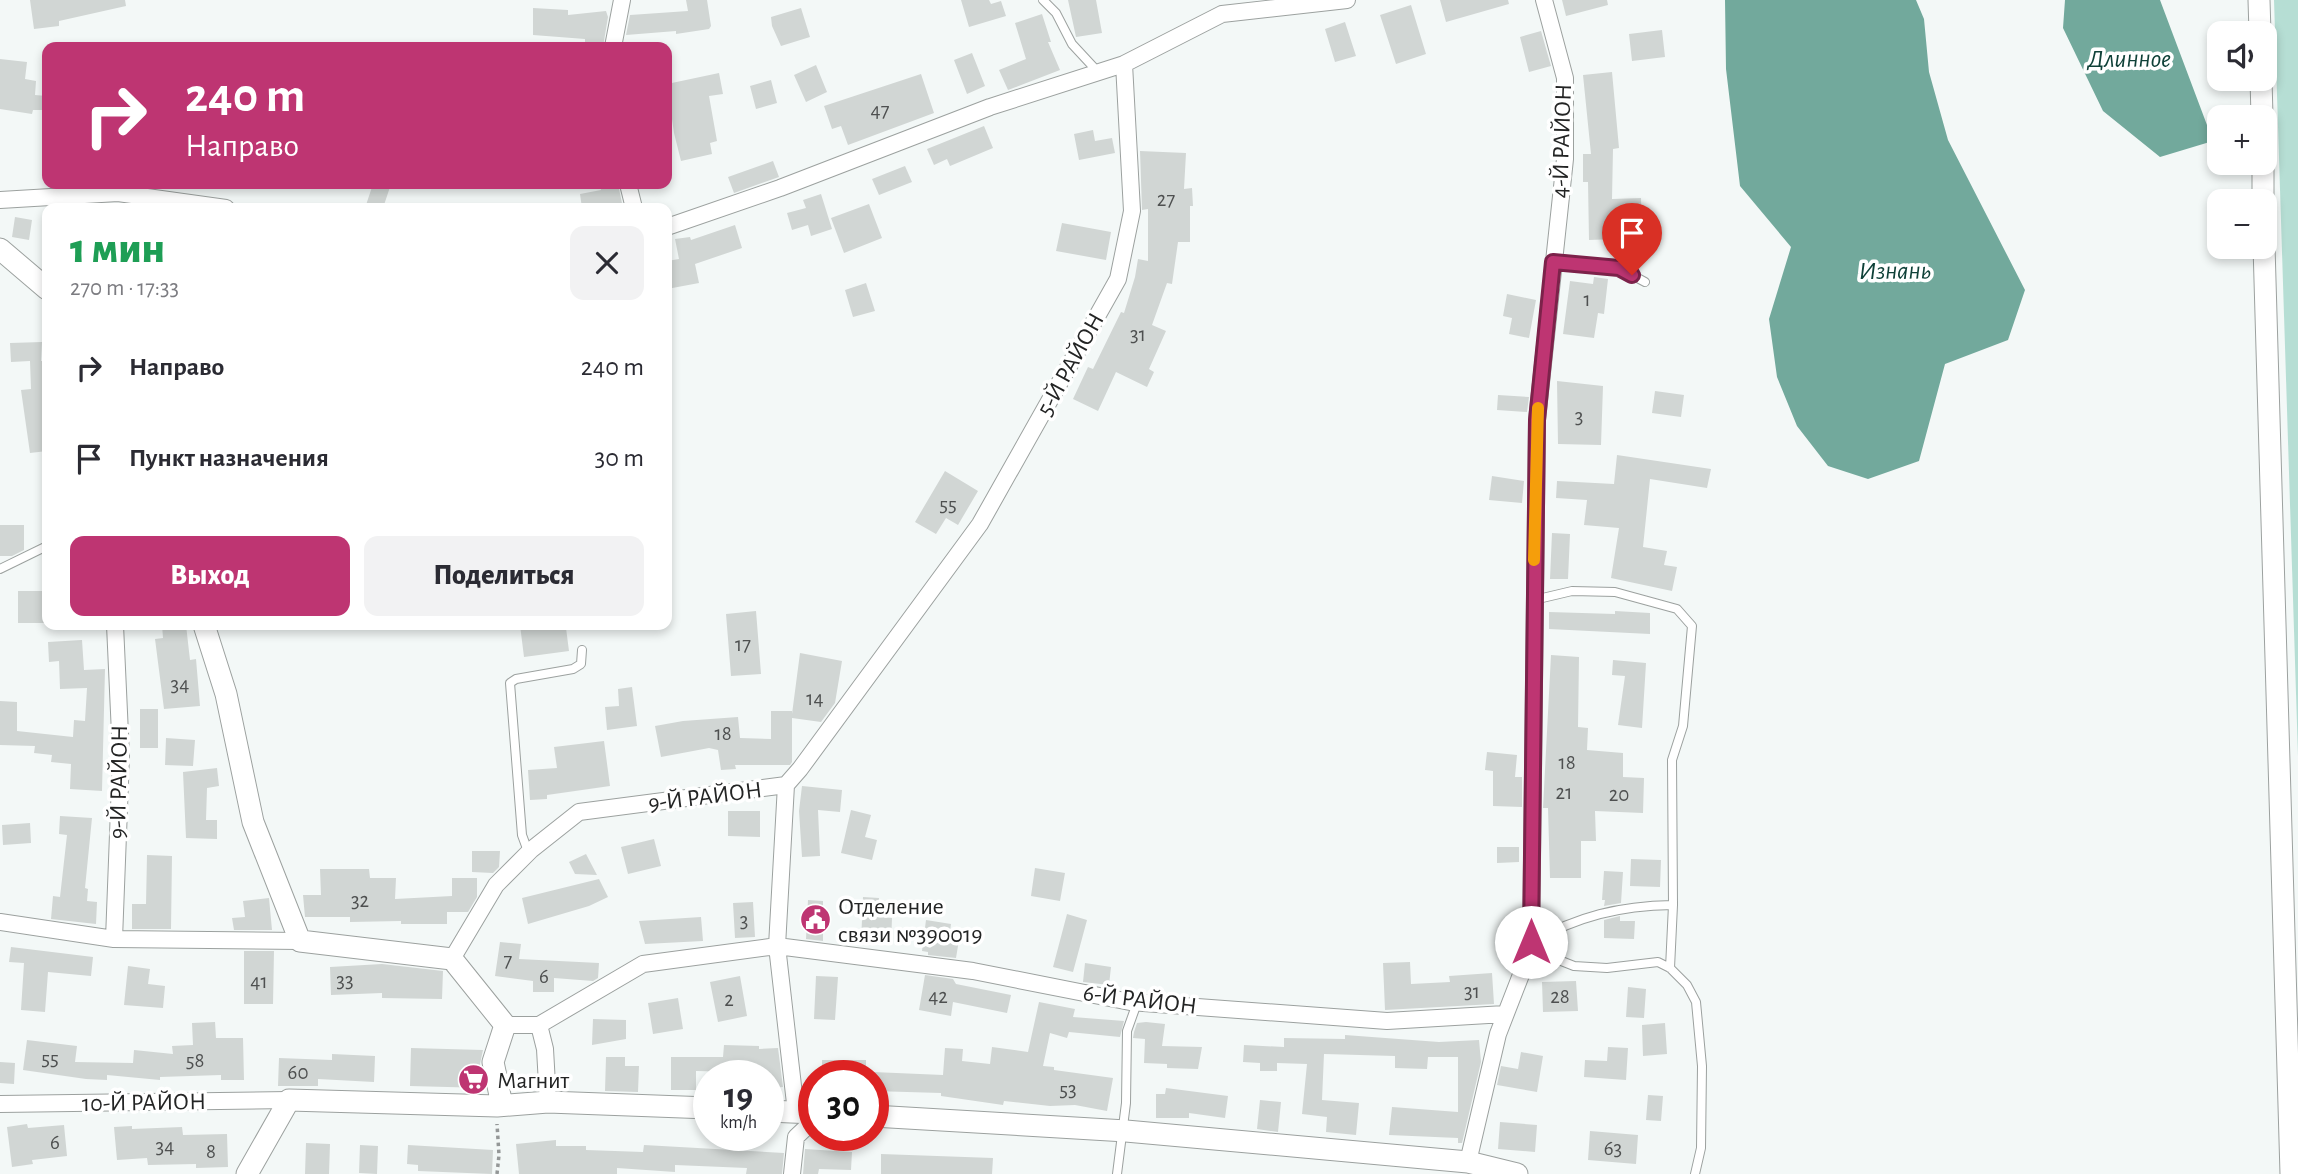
<!DOCTYPE html>
<html lang="ru">
<head>
<meta charset="utf-8">
<style>
	body { margin:0; font-family:"Alegreya Sans",sans-serif; background:#f2f2f3; color:#2b2b33; height:100vh; display:flex; flex-direction:column; font-size:26px; white-space:nowrap }
	* { box-sizing:border-box; margin:0 }
	p { font-size:23px; color:#7c7c81 }
	.icon { flex:none; width:38px; height:38px; fill:none; stroke:currentColor; stroke-width:2; stroke-linecap:round; stroke-linejoin:round }
	.map { position:relative; flex:1; overflow:hidden }
	.sheet { position:absolute; left:42px; top:203px; width:630px; height:427px; display:flex; flex-direction:column; background:#fff; border-radius:14px; box-shadow:0 4px 10px #0003 }
	.sheet>* { flex:none }
	.guide { position:absolute; left:42px; top:42px; width:630px; height:147px; border-radius:14px; box-shadow:0 4px 10px #0003; background:#be3572; color:#fff; overflow:hidden }
	.controls { position:absolute; left:2207px; top:21px; display:grid; gap:14px }
	.controls a { display:grid; place-items:center; width:70px; height:70px; border-radius:14px; background:#fff; box-shadow:0 4px 10px #0003; font-size:35px }
	.speed { position:absolute; left:693px; top:1060px; display:flex; gap:14px; font-size:35px; font-weight:700; text-align:center }
	.speed>* { display:grid; place-content:center; width:91px; height:91px; border-radius:50%; background:#fff; box-shadow:0 4px 10px #0003; line-height:1 }
	.speed small { font-size:18px; font-weight:400 }
	.speed .limit { border:10px solid #d22; background:#fff; color:#111 }
	.pin { position:absolute; display:grid; place-items:center; width:60px; height:60px; color:#fff; margin:-72px -30px; border-radius:50% 50% 50% 0; rotate:-45deg; box-shadow:0 0 7px #0007 }
	.pin .icon { rotate:45deg }
	.me { position:absolute; width:77px; margin:-38px; rotate:0deg; stroke-linejoin:round; filter:drop-shadow(0 0 5px #0008) }
	.turn { display:flex; align-items:center; gap:24px; height:147px; padding:0 28px; font-size:32px }
	.turn .icon { width:91px; height:91px; stroke-width:2.5 }
	.turn b { display:block; font-size:49px; line-height:60px }
	.round { display:grid; place-items:center; flex:none; width:74px; height:74px; border-radius:14px; background:#f2f2f3 }
	.summary { display:flex; align-items:center; justify-content:space-between; height:119px; padding:0 28px }
	h1 { font-size:42px; font-weight:800; line-height:52px; color:#1e9e55 }
	.button { display:flex; gap:14px; margin-top:auto; padding:14px 28px }
	.button a { flex:1; height:80px; border-radius:14px; background:#be3572; color:#fff; font-size:28px; font-weight:800; line-height:80px; text-align:center }
	.button a+a { background:#f2f2f3; color:#2b2b33 }
	ul { padding:0; list-style:none }
	li { display:flex; align-items:center; gap:21px; height:91px; padding:0 28px }
	li div { flex:1 }
	li b { display:block; font-size:26px }
	li em { font-style:normal }
	.map>svg:first-child { display:block }
</style>
</head>
<body>
<div class="map">
<svg width="2298" height="1174" viewBox="0 0 2298 1174">
	<rect width="100%" height="100%" fill="#f3f8f7"/>
	<path fill="#b6ded4" d="M2274 0H2298V756Z"/>
	<path fill="#72a99c" d="M1725 0H1916L1924 19 1929 72 1948 140 2025 290 2008 340 1945 364 1919 461 1868 479 1828 466 1797 426 1777 377 1769 319 1791 247 1740 186 1726 69Z
		M2065 0H2160L2213 141 2160 157 2103 111 2063 28Z"/>
	<path fill="#d1d6d4" d="M30 0H125L126 6 59 21V26L34 29Z
		M686 0H707L711 26 709 29 676 34V31L626 35 630 15 688 11Z
		M961 0H989L991 4 1001 1 1006 16 969 27Z
		M1068 0H1096L1102 33 1076 37Z
		M1440 0H1508L1509 4 1446 22Z
		M1562 0H1607L1608 5 1566 16Z
		M1411 5 1426 54 1396 64 1380 15Z
		M533 8 568 10V15L606 11 608 17 603 47H585V39L533 35Z
		M801 8 810 37 781 46 772 26 771 17Z
		M1042 14 1051 42H1048L1060 70 1008 90 999 70 1026 59 1015 23Z
		M1345 22 1356 56 1335 62 1325 29Z
		M1662 30 1665 57 1632 61 1629 34Z
		M1541 31 1551 66 1529 72 1520 37Z
		M972 53 985 86 967 94 954 60Z
		M0 59 27 62 25 79 36 81 35 95 47 96V110H33L32 114 0 109Z
		M816 65 827 92 806 102 794 75Z
		M1612 72 1619 148 1613 149 1612 199 1641 198 1642 238 1589 240 1588 182H1583V154H1591L1583 75Z
		M719 73 723 94 709 96 717 141 710 143 712 154 681 161 674 133 667 84Z
		M921 74 934 113 848 145 841 126 832 129 824 106Z
		M771 80 777 103 756 109 750 86Z
		M984 126 993 148 950 166 947 159 934 165 927 149Z
		M1093 130 1095 141 1112 138 1115 153 1079 160 1074 134Z
		M1140 151 1186 153 1184 189 1192 188 1193 206H1190V242H1178L1172 284 1167 283 1152 325 1166 331 1149 369 1154 372 1147 387 1116 372 1098 411 1073 399 1088 367 1093 369 1121 312 1124 313 1135 277 1138 259 1148 261V209L1142 210Z
		M773 161 779 177 734 193 728 177Z
		M905 166 912 182 879 195 872 179Z
		M373 184H391L383 208H365Z
		M600 184H618L623 208H582L580 194 601 190Z
		M821 194 832 229 811 236 808 225 792 230 787 213 806 208 803 200Z
		M869 204 882 238 844 253 831 218Z
		M15 217 32 220 29 240 12 237Z
		M1062 223 1111 232 1106 260 1056 251Z
		M735 225 742 248 695 264 699 283 667 289V261L679 259 675 239 690 237 691 240Z
		M1594 277 1608 279 1604 314 1598 313 1594 338 1563 334 1570 281 1593 284Z
		M866 283 875 311 853 317 845 290Z
		M1507 294 1536 300 1529 338 1509 334 1512 318 1503 316Z
		M42 342 41 361H47V379H44L47 403V451L30 453 21 390 31 389 30 361 11 362 10 343Z
		M1557 381 1603 386 1601 445 1558 444Z
		M1655 391 1684 395 1681 417 1652 413Z
		M1498 395 1529 397 1527 412 1497 410Z
		M1617 455 1711 469 1707 488 1650 479 1643 547 1667 551 1664 565 1677 567 1672 591 1611 578 1619 528 1584 525 1587 500 1556 498 1557 481 1614 484Z
		M945 471 978 491 958 525 946 518 936 534 915 522Z
		M1492 476 1524 481 1522 503 1489 500Z
		M0 525H24V550L12 556H0Z
		M1552 533 1570 534 1568 579H1550Z
		M18 591H47V623H18Z
		M756 611 761 674 731 676 726 614Z
		M1615 611 1650 613V634L1549 629V612L1615 614Z
		M162 625H186L190 660 196 659 200 706 164 709 155 639 163 638Z
		M520 625H549L550 630 566 628 569 651 524 657Z
		M82 640 84 670 105 669 102 791 70 789 71 764 51 762 52 755 34 753 35 746 0 745V701L17 702V731L73 737 74 720 85 721 87 688 60 689 59 661 49 662 48 642Z
		M800 653 842 661 835 703 821 722 792 718V762L790 765H735L736 769 721 770 718 750 709 748 661 757 655 726 683 721 738 717 740 738 771 739V711H792V714Z
		M1551 655 1579 657 1578 727 1588 728 1587 750 1623 753V777L1644 778 1643 813 1595 811 1596 841H1581V878H1550L1548 808H1543Z
		M1613 660 1646 663 1642 728 1618 725 1625 676 1612 675Z
		M632 687 637 726 607 730 605 707 619 706 618 689Z
		M140 709H158V748H140Z
		M166 738 195 740 193 766 165 765Z
		M604 741 610 786 547 795V799L530 800 528 770 557 768 554 747Z
		M1487 752 1517 755 1515 777H1522V807L1493 806V771L1485 770Z
		M217 768 219 786 207 788 206 820H217V839L186 838 183 772Z
		M802 786 842 790 840 812 818 810 820 856 802 857 799 811Z
		M851 810 871 815 865 837 877 840 872 860 841 853Z
		M728 811H760V837L728 836Z
		M60 816 92 818 85 888 88 889 87 901 97 902 96 924 51 919 53 896 60 897 67 835 59 834Z
		M30 823 31 843 3 845 2 825Z
		M654 839 661 866 628 874 621 847Z
		M1497 847H1519V862L1497 863Z
		M472 851H500L499 867 493 873 472 872Z
		M586 854 597 875 575 874 569 862Z
		M147 855 172 856 171 929H132V904H146Z
		M1631 859 1661 860 1660 887 1630 886Z
		M1035 868 1065 873 1060 901 1031 896Z
		M320 869H369L370 878H396L395 899 452 896V878H477V897L468 912H447V924H401V921L350 922V917H305L303 895H321Z
		M1604 871 1623 872 1621 903 1604 906 1605 900H1602Z
		M599 879 608 897 589 906 528 924 522 898Z
		M863 897 879 898 878 917 892 918 891 944 861 942Z
		M269 898 272 930H234L232 918 245 917 243 901Z
		M808 900 823 901V941L806 939Z
		M753 902 755 937 735 938 733 903Z
		M1067 914 1087 920 1073 972 1053 967Z
		M1620 916V921H1635L1634 939 1604 938V920Z
		M701 917 703 941 645 944 639 921Z
		M926 920 951 924 949 939 959 940 956 958 928 955V952L922 951Z
		M500 942 521 944 519 959 599 963 598 978 593 981 554 978V992H533V981L495 976Z
		M11 947 93 957 91 976 48 972 45 1012 21 1010 24 963 9 962Z
		M244 951H274L273 1004H244Z
		M1410 962 1411 984 1450 982 1449 976 1492 973 1494 1004 1385 1010 1383 963Z
		M1085 963 1111 967 1109 985 1083 982Z
		M382 964 443 971 442 999 382 998V993L331 995 330 967Z
		M128 966 150 969 148 984 165 986 163 1008 124 1005Z
		M925 975 953 979 956 984 1011 995 1007 1013 953 1002 951 1016 919 1010Z
		M740 976 747 1016 718 1022 710 982Z
		M816 976 838 977 835 1020 814 1019Z
		M1576 981 1578 1011 1543 1012 1542 982Z
		M1628 987 1646 989 1644 1018 1626 1017Z
		M678 998 683 1029 653 1034 648 1003Z
		M1039 1002 1075 1009 1073 1017 1124 1021 1120 1037 1069 1032 1067 1038 1050 1033 1043 1066 1054 1067V1070L1113 1078 1107 1111 1075 1105 1050 1106 1004 1101 1003 1105 941 1096V1093L873 1091V1072L943 1075 945 1048 963 1049 962 1061 990 1064 992 1047 1028 1052Z
		M593 1019 626 1020V1039L592 1045Z
		M215 1022 216 1038H243L244 1080H221V1075L160 1077V1080L107 1075V1080L86 1079 23 1070 27 1040 77 1046 75 1062 133 1063 134 1050 173 1054 172 1046 193 1045 192 1023Z
		M1146 1022 1165 1024 1162 1046 1202 1047 1198 1069 1167 1068V1064L1144 1063 1145 1039 1133 1038 1134 1032 1137 1023Z
		M1665 1023 1667 1054 1643 1056 1642 1025Z
		M1345 1035 1439 1042 1479 1040 1481 1062 1462 1143H1458V1138L1389 1135 1392 1107 1458 1112V1057H1428L1427 1069 1395 1068V1056L1324 1054 1322 1100 1359 1103 1356 1135 1326 1132 1327 1117 1302 1114 1307 1064 1277 1063V1071H1260V1063L1243 1062 1244 1045 1284 1047V1038L1345 1039Z
		M724 1045 759 1046V1049L778 1048 783 1087 769 1088 768 1076H737V1072L696 1071V1090H671V1057H723Z
		M1608 1047 1628 1048 1626 1080 1584 1077 1585 1060 1607 1061Z
		M411 1048 483 1050 480 1064 485 1088 410 1086Z
		M1521 1052 1543 1056 1537 1092 1497 1085 1501 1066 1518 1069Z
		M332 1054 375 1056 374 1082 318 1079V1086H278L279 1058 332 1060Z
		M606 1057H625V1066H639L638 1092 605 1091Z
		M822 1060H866V1076H822Z
		M0 1062 15 1063 14 1084 0 1083Z
		M1166 1088 1228 1096 1225 1118 1189 1113V1118H1156V1094H1165Z
		M1648 1095 1663 1096 1661 1121 1646 1120Z
		M1260 1100 1281 1102 1278 1132 1257 1129Z
		M1500 1122 1537 1125 1535 1152 1498 1149Z
		M27 1124 28 1128 64 1125 67 1156 32 1160 33 1164 12 1167 7 1127Z
		M132 1126V1129L182 1127 183 1135 227 1134 228 1167 196 1168V1164L148 1165 147 1158 117 1160 114 1127Z
		M1590 1131 1638 1135 1636 1164 1588 1160Z
		M556 1140V1146H586V1150L643 1152 644 1145 784 1153 782 1174H746L747 1168 675 1165V1172L617 1168V1174H519L516 1144Z
		M306 1143 330 1144 329 1174H305Z
		M360 1145 378 1146 377 1174 359 1173Z
		M408 1145 493 1150 492 1174 418 1171V1165L407 1164Z
		M805 1149 852 1152 851 1170 819 1169 818 1174H803Z
		M881 1154 993 1158 992 1174H881Z"/>
	<g fill="none" stroke-linecap="round" stroke-linejoin="round">
		<defs>
			<path id="lane" d="M1043 0 1056 13 1072 44 1098 72
				M1554 262 1619 268 1645 282
				M0 569 47 546
				M529 854 522 835 510 683 516 679 573 669 581 664 582 650
				M1531 942C1580 916 1618 906 1673 905L1672 760 1683 726 1692 626 1677 609 1615 592 1572 591 1534 600
				M1531 949 1574 966 1607 968 1658 962 1670 968 1687 985 1696 1002 1702 1066 1701 1148 1695 1174
				M1670 968 1673 905
				M1117 1174 1126 1103 1127 1031 1137 1003"/>
			<path id="street" d="M613 47 622 0
				M628 184 634 208
				M0 200 118 193 226 208
				M667 227 780 188 990 107 1124 64 1222 14 1347 0
				M115 625 121 756 114 939 300 941
				M786 785 777 946 796 1112
				M0 922 114 939
				M452 959 496 885 531 850 579 812 786 785 800 769 980 524 1118 279 1132 211 1124 64
				M505 1025H539L545 1049 548 1102
				M539 1025 643 964 777 946 973 971 1130 1002 1387 1021 1505 1014
				M0 1104 289 1100
				M1468 1162 1498 1034 1531 949 1537 420 1565 159V78L1544 0
				M792 1174 796 1137 814 1120"/>
			<path id="secondary" d="M2259 0 2260 33
				M2261 79 2262 117
				M2263 163V201
				M2264 246 2291 1174
				M0 249 47 289
				M204 625 226 694 253 822 300 941 452 959 505 1025 493 1062 502 1105
				M768 1111 814 1113
				M873 1116 1126 1131 1468 1162 1517 1174
				M247 1174 289 1100 497 1106 548 1102 709 1108"/>
		</defs>
		<use href="#lane" stroke="#9ca19f" stroke-width="10"/>
		<use href="#street" stroke="#9ca19f" stroke-width="18"/>
		<use href="#secondary" stroke="#9ca19f" stroke-width="23"/>
		<path stroke="#949797" stroke-width="3.5" stroke-dasharray="3.5 3.5" stroke-linecap="butt" d="M497 1174 499 1155 497 1124"/>
		<use href="#lane" stroke="#fff" stroke-width="8"/>
		<use href="#street" stroke="#fff" stroke-width="16"/>
		<use href="#secondary" stroke="#fff" stroke-width="21"/>
	</g>
	<g fill="none" stroke-linecap="round" stroke-linejoin="round">
		<defs>
			<path id="route" d="M1531 942 1537 420 1553 262 1619 268 1632 275"/>
		</defs>
		<use href="#route" stroke="#7c224a" stroke-width="18"/>
		<use href="#route" stroke="#be3572" stroke-width="12"/>
		<path stroke="#f59e0b" stroke-width="12" d="M1534 560 1538 408"/>
	</g>
	<defs>
		<symbol id="civic-disc" viewBox="-11 -11 22 22"><circle r="9.5" fill="#be3572" stroke="#fff"/><path d="M-.6-6.5H3V-4.5H.6V-3L4-1V1h2V6H-6V1h2V-1L-.6-3ZM-1.2 2.5V6h2.4V2.5Z" fill="#fff"/></symbol>
		<symbol id="supermarket-disc" viewBox="-11 -11 22 22"><circle r="9.5" fill="#be3572" stroke="#fff"/><path d="M-6-5.5h2.5l.6 2H6L4.5 2H-2.5L-4.4-4H-6ZM-1.5 3.2a1.3 1.3 0 1 0 .1 0ZM3 3.2a1.3 1.3 0 1 0 .1 0Z" fill="#fff"/></symbol>
	</defs>
	<g fill-rule="evenodd">
		<use href="#civic-disc" x="798" y="902" width="35" height="35"/>
		<use href="#supermarket-disc" x="456" y="1062" width="35" height="35"/>
	</g>
	<g text-anchor="middle" stroke-width="7" stroke-linejoin="round" paint-order="stroke">
		<g font-size="21" fill="#4e5050">
			<text x="880" y="117">47</text>
			<text x="1166" y="206">27</text>
			<text x="1587" y="306">1</text>
			<text x="1138" y="341">31</text>
			<text x="1579" y="423">3</text>
			<text x="948" y="511">55</text>
			<text x="743" y="651">17</text>
			<text x="180" y="691">34</text>
			<text x="815" y="705">14</text>
			<text x="723" y="740">18</text>
			<text x="1567" y="769">18</text>
			<text x="1564" y="799">21</text>
			<text x="1619" y="801">20</text>
			<text x="360" y="907">32</text>
			<text x="744" y="927">3</text>
			<text x="508" y="967">7</text>
			<text x="544" y="983">6</text>
			<text x="345" y="987">33</text>
			<text x="259" y="988">41</text>
			<text x="1472" y="998">31</text>
			<text x="938" y="1003">42</text>
			<text x="1560" y="1003">28</text>
			<text x="729" y="1006">2</text>
			<text x="50" y="1065">55</text>
			<text x="195" y="1067">58</text>
			<text x="298" y="1079">60</text>
			<text x="1068" y="1096">53</text>
			<text x="55" y="1149">6</text>
			<text x="165" y="1153">34</text>
			<text x="1613" y="1155">63</text>
			<text x="211" y="1158">8</text>
		</g>
		<g font-size="24" fill="#232424" stroke="#fff">
			<text transform="translate(1561 141) rotate(-88)" y="8">4-Й РАЙОН</text>
			<text transform="translate(1070 364) rotate(-61)" y="8">5-Й РАЙОН</text>
			<text transform="translate(118 782) rotate(-89)" y="8">9-Й РАЙОН</text>
			<text transform="translate(705 796) rotate(-7)" y="8">9-Й РАЙОН</text>
			<text transform="translate(1140 999) rotate(7)" y="8">6-Й РАЙОН</text>
			<text transform="translate(144 1102) rotate(-1)" y="8">10-Й РАЙОН</text>
		</g>
		<g font-size="24" fill="#232424" stroke="#fff" text-anchor="start">
			<text x="838" y="914">Отделение<tspan x="838" dy="28">связи №390019</tspan></text>
			<text x="497" y="1088">Магнит</text>
		</g>
		<g font-size="26" font-style="italic" fill="#0f4138" stroke="#fff">
			<text x="2129" y="67">Длинное</text>
			<text x="1895" y="279">Изнань</text>
		</g>
	</g>
</svg>
<div class="controls">
<a><svg class="icon" aria-label="sound" viewBox="0 0 24 24"><path d="M4 9h4l5-4v14l-5-4H4zM17 9q2 3 0 6"/></svg></a>
<a>+</a>
<a>−</a>
</div>
<div class="speed"><div>19<small>km/h</small></div><div class="limit">30</div></div>
<div class="pin" style="left:1632px;top:275px;background:#d93025"><svg class="icon" aria-label="arrive" viewBox="0 0 24 24"><path d="M6 21V4h12l-3 4 3 4H6"/></svg></div>
<svg class="me" style="left:1531px;top:942px" viewBox="-20 -20 40 40"><circle r="19" fill="#fff"/><path d="M0-13L10 11 0 6-10 11z" fill="#be3572"/></svg>
<div class="guide">
<div class="turn"><svg class="icon" aria-label="right" viewBox="0 0 24 24"><path d="M7 20v-9h11M14 6l5 5-5 5"/></svg><div><b>240 m</b>Направо</div></div>
</div>
<section class="sheet">
<div class="summary"><div><h1>1 мин</h1><p>270 m · 17:33</p></div><a class="round"><svg class="icon" aria-label="close" viewBox="0 0 24 24"><path d="M6 6l12 12M18 6L6 18"/></svg></a></div>
<ul>
<li><svg class="icon" aria-label="right" viewBox="0 0 24 24"><path d="M7 20v-9h11M14 6l5 5-5 5"/></svg><div><b>Направо</b></div><em>240 m</em></li>
<li><svg class="icon" aria-label="arrive" viewBox="0 0 24 24"><path d="M6 21V4h12l-3 4 3 4H6"/></svg><div><b>Пункт назначения</b></div><em>30 m</em></li>
</ul>
<div class="button"><a>Выход</a><a>Поделиться</a></div>
</section>
</div>
</body>
</html>
